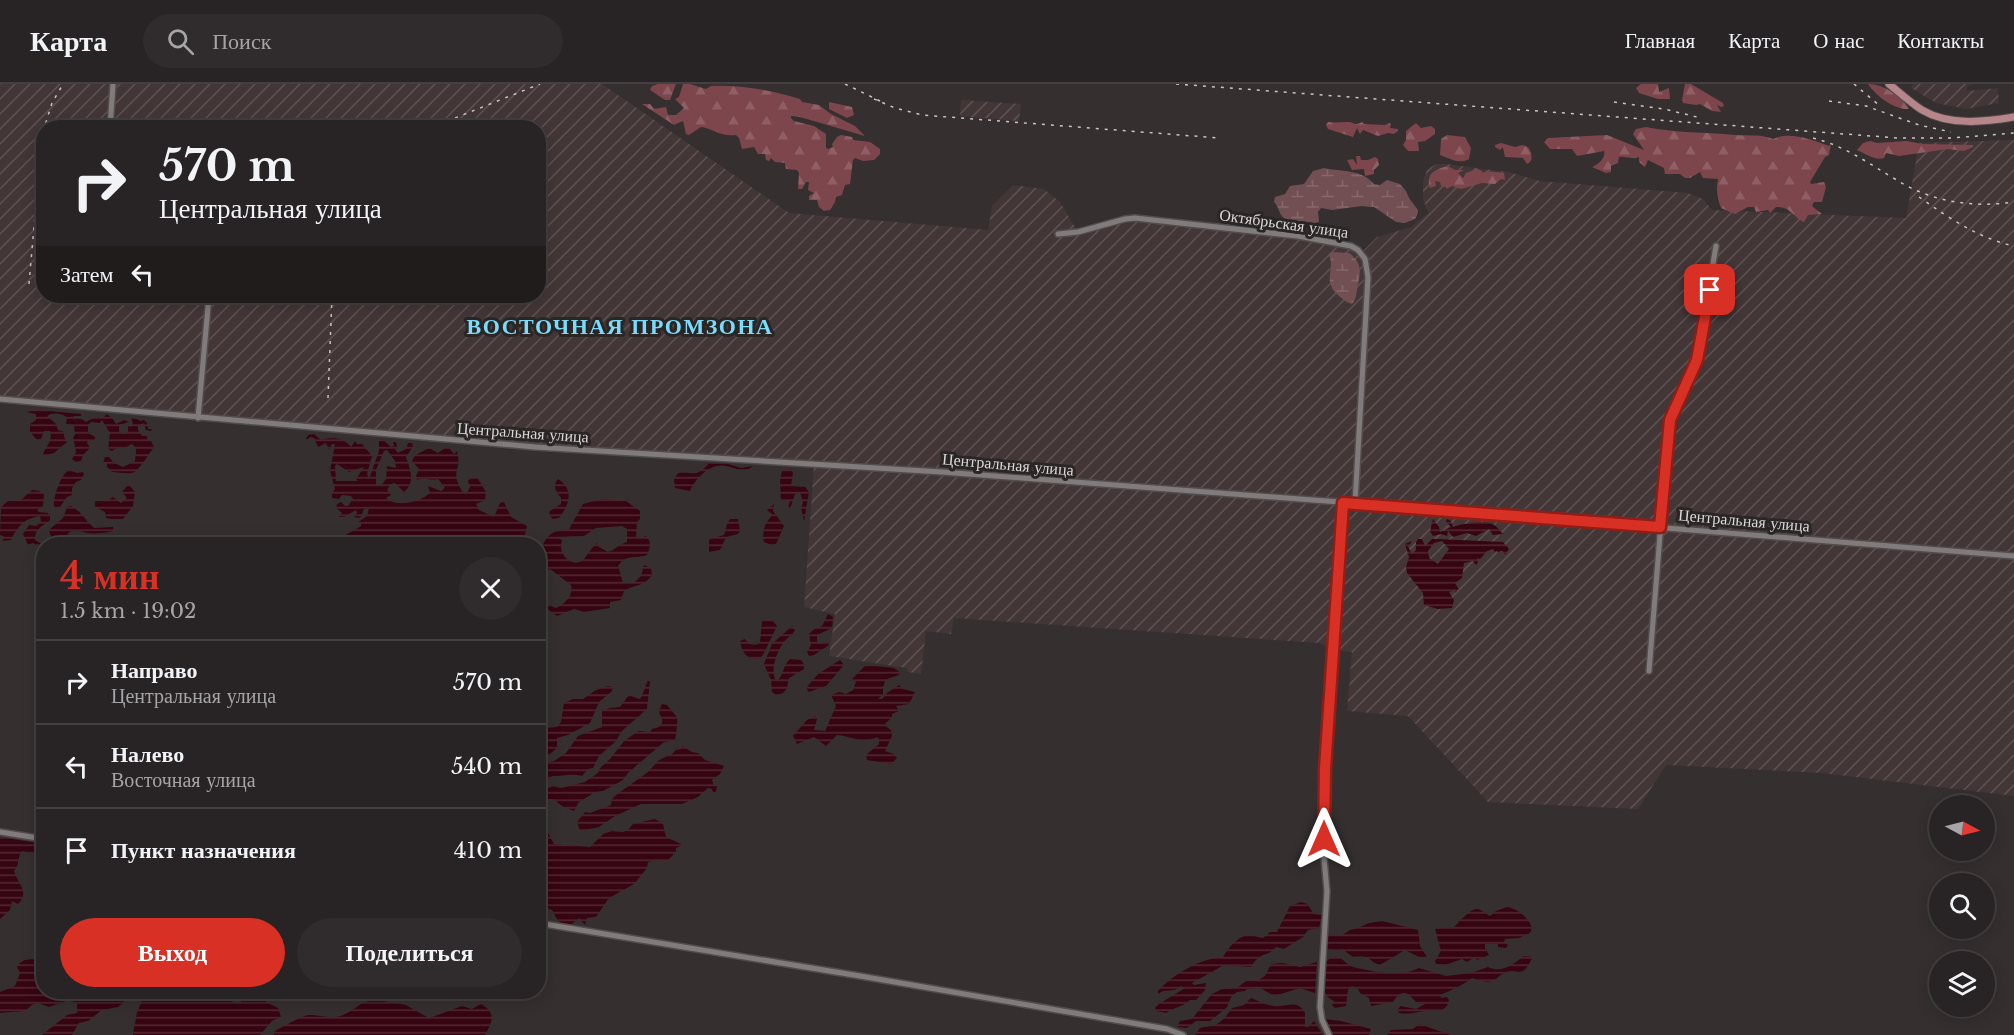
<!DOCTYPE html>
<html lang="ru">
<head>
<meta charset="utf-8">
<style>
	body { margin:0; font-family:"Libre Baskerville",serif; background:#302b2c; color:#f1f3f6; height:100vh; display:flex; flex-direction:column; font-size:22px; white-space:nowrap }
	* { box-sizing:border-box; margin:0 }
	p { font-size:20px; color:#a5a4a6 }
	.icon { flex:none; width:33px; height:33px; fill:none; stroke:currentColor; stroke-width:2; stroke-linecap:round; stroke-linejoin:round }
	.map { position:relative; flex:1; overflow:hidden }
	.panel { position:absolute; left:36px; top:453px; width:510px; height:462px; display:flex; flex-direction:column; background:#282324; border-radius:24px; box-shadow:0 3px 15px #0003,0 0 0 2px #444041 }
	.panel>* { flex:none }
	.top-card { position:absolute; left:36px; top:36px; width:510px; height:183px; border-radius:24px; box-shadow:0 3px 15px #0003,0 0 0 2px #444041; background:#282324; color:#f1f3f6; overflow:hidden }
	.needle { width:39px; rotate:97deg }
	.fabs { position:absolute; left:1929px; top:711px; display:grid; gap:12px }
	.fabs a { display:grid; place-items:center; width:66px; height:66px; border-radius:50%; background:#282324; box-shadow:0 3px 15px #0003,0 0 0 2px #444041; font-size:30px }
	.pin { position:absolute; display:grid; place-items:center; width:51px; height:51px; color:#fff; margin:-26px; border-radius:12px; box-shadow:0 3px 9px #0006 }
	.me { position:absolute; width:66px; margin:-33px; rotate:0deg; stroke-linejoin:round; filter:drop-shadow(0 0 4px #0008) }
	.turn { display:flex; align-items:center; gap:21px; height:126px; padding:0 24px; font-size:27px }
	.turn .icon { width:78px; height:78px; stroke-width:2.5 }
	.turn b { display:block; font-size:42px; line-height:51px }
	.then { display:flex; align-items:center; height:57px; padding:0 24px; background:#0003; gap:12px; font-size:22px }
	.round { display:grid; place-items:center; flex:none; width:63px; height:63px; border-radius:32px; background:#302b2c }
	.headline { display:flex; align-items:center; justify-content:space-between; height:102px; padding:0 24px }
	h1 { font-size:36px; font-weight:700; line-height:45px; color:#d93025 }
	.button { display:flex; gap:12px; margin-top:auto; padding:12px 24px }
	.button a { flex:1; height:69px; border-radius:36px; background:#d93025; color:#fff; font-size:24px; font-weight:700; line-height:69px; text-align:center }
	.button a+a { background:#302b2c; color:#f1f3f6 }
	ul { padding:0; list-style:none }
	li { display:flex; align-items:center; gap:18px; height:84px; padding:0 24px; border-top:2px solid #444041 }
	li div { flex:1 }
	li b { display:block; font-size:22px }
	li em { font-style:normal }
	header { display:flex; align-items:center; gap:36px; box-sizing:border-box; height:84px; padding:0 30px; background:#282324; border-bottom:2px solid #444041 }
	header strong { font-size:28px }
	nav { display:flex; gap:33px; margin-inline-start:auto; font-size:21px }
	.search { width:420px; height:54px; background:#302b2c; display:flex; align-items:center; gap:15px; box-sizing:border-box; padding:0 21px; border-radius:33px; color:#a5a4a6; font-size:22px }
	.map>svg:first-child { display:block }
</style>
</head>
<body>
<header>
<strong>Карта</strong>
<div class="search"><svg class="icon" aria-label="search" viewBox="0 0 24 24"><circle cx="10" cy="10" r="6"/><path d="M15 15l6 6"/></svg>Поиск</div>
<nav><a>Главная</a><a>Карта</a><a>О нас</a><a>Контакты</a></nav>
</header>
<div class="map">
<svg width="2014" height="951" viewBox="0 0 2014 951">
	<defs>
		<pattern id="industrial-furrows" width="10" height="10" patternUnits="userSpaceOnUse" patternTransform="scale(1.5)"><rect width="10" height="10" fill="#433637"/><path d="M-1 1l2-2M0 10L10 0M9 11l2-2" fill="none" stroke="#5e5253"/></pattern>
		<pattern id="forest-firs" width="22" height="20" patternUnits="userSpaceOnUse" patternTransform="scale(1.5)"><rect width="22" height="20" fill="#7d454c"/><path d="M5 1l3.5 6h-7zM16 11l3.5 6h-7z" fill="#8f5f65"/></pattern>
		<pattern id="wetland-marsh" width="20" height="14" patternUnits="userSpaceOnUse" patternTransform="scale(1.5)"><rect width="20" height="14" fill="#724f52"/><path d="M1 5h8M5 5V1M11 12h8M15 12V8" fill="none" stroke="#86686a"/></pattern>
		<pattern id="water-rules" width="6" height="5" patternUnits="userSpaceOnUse" patternTransform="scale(1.5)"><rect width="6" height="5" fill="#360511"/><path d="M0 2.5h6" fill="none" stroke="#522933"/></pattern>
	</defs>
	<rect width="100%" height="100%" fill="#352f30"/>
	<path fill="url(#industrial-furrows)" fill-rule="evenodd" d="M0 0H602L789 129 988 146 992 122 1013 101 1044 105 1060 118 1078 148 1125 135 1216 142 1351 162 1361 169 1377 153 1411 143 1428 129 1423 115V97L1427 86 1436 80H1446L1508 88 1540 97 1688 109 1703 115 1712 126 1906 134 1919 59 2014 56V712L1822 689 1666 681 1638 725 1488 718 1408 632 1347 627 1352 568 1334 566 1319 559 954 534 951 550 926 547 921 590 908 588 907 584 829 572 835 530 804 523 814 381 535 363 0 315ZM44 44H538V212H44Z
		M1913 0H1976L1967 2V7L1998 4 1999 19 1966 25 1936 19 1911 4Z
		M961 16 1021 20 1019 37 960 32Z"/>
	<path fill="url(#forest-firs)" d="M658 0H676L670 16H665L650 6 652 2Z
		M683 0H690L706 5 711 2C741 1 771 6 800 15L802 18 819 21 831 30 855 42 865 52 800 33 791 32V34L794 37 814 42 826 50V64L828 65 833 63 832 60 837 53 841 51 852 53 853 56 870 58 880 65V70L874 76 863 77 855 74 853 76 850 100 845 101 842 111 836 113 835 118 830 126 824 127 819 123 817 116H809V112L814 109 808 106 809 98H806L802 105H798L799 89 797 86 786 85 785 79 775 78 771 74 769 77 766 76 765 70H758L754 63 742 65 739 54 736 51C721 53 714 45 701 43L689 51 686 50 683 37 674 41 642 20H650L654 25 666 23 668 31H676L684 24 675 15 679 13Z
		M1641 0H1658L1659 8 1669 4 1670 15H1658L1639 9 1636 4Z
		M1685 0H1691L1723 19 1724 22 1721 23 1717 21 1721 28 1712 27 1700 20 1696 21 1683 19 1682 16Z
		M1868 0C1884 0 1901 12 1909 25 1894 26 1876 12 1868 0Z
		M829 18 852 23 854 31 847 34 829 25Z
		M1328 38C1336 39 1343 38 1349 38 1355 39 1355 42 1362 38L1364 40 1385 41 1389 39 1391 40 1390 44 1398 45V47L1394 50 1388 49 1378 52 1363 46 1360 50 1357 44 1353 53 1328 45 1326 41Z
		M1416 39 1421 44 1431 42 1435 45V50L1425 57 1418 58 1419 67H1408L1403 61 1406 56V47Z
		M1646 43C1675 49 1705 48 1735 51 1748 52 1762 50 1773 55 1790 47 1812 56 1829 62L1831 60 1829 71 1825 73 1810 98 1811 100 1824 98 1826 103 1822 118H1814L1812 122 1822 130 1808 131 1804 138C1793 133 1790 122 1776 123L1770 129 1768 126 1756 128 1754 123H1748L1735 130 1721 124C1717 114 1716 105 1718 95L1703 94 1700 88 1690 94H1685L1680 90H1665L1664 84 1648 76 1645 83 1639 78V73C1632 76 1627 72 1619 73L1618 79 1611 82V88L1606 89 1592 83C1597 81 1606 75 1604 67L1577 72 1572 65H1550L1544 58 1548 54 1607 51 1644 66 1633 50 1636 45Z
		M1447 51 1465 53 1471 64 1469 75C1460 81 1449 74 1440 71L1441 55Z
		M1870 57 1877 59 1907 57 1922 60 1973 61V63L1964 67 1948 65 1899 72 1886 69 1884 74C1875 77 1866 70 1857 66L1863 59Z
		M1501 59 1515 63 1522 61 1528 63C1532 69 1534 77 1527 80L1523 74 1505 73 1503 63 1500 66 1495 63V61Z
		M1356 72H1360L1361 76H1368L1375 73 1378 75 1379 81 1374 86V90L1365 92 1364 85 1352 86 1347 76 1353 75 1357 81Z
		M1448 82 1455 86H1464L1458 89 1463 94 1466 89 1477 85 1482 87 1483 89 1486 87 1504 89 1505 96 1501 95 1495 100 1482 99 1461 105 1452 102 1446 105V103L1441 102 1440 98 1435 97 1436 102 1430 104C1425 89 1436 85 1448 82Z"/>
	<path fill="url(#wetland-marsh)" d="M1324 84C1341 88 1362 85 1374 100L1380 101 1387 96 1400 100 1406 107 1409 114 1418 126 1417 131 1415 135 1405 139 1396 138 1374 123 1362 122 1332 126 1321 124 1318 128 1319 138 1315 139 1285 135C1278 130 1280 124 1274 118L1275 113 1285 110 1290 102 1304 100 1313 87Z
		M1332 168 1349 169C1364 180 1360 190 1357 206 1356 212 1356 215 1352 220 1346 218 1344 216 1339 212 1321 196 1336 187 1329 171Z"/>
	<path fill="url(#water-rules)" fill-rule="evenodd" d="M38 326 81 330V332H74L72 334 82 335 86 338 95 333H104L107 330 113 335 116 340 124 336 129 338 119 341V347L123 350 128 349V341L131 343 133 341 131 333 141 337 144 336 147 339 148 345H152L151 347 146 346 144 339 138 342V346L142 352H147V356L151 357 154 363C149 370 138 388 132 389 125 390 118 388 112 388L107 383V379H103L105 373H109L114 379 123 383 135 377C135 370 139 363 131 360L125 364 118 363 112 367 108 365 110 349 102 336 100 339 91 338 88 341V349L95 353V355L94 357 88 356 87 359 90 364 83 371 81 377 76 378 72 375 76 368 73 353 75 351 74 341 66 340 67 334C63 329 52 328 47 332L56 340 58 346 64 348V353L67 358 54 369 44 372 43 370C46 362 53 358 50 347H44L41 355 37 356 30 348V340L36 336V330L26 328Z
		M314 350 321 356C331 353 344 353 351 363L355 357 357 360H362L372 372 367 390 369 395 379 367V357L382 355 391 363 394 362 393 358H396L397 362 395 365 398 369 406 365 408 359H412L413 363 406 373C410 385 416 398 404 408L395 399 391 400 387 406 391 411 386 414C396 424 420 418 430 409L428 402 441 407 445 404 438 395C430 397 425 393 417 396L416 392 419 385 412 377 415 371 429 364 438 369 445 364 450 365 454 370 457 367C463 388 448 386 464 410L467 409 470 403 468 397 471 394 477 393 486 408 485 416 476 420 479 426 494 433 500 419 504 418 511 433 527 442 524 454 514 460H502L499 456 494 455 467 460H365L364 452H361L353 460H340C343 449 353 448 361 442V439H357L367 432 369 424 364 425 361 433 358 434 354 433 357 429 356 426 344 433H339L342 429 336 424 337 420 341 418 345 422H348L353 415 351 412 342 411 339 415 332 414V409L335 405 330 387 335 360H332L329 366 326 359 318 363 314 354 310 353 307 356 306 355 308 351ZM387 366 395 377 396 384 387 382 386 395 381 402 376 401V386L384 367ZM337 380 349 388 364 383 356 395 358 397H336L335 382Z
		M709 379 728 380 741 384 753 382C743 390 737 384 726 382 710 379 696 394 690 407L675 404 674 395 678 389C693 387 696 395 709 379Z
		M791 385 793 389 791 402 805 403 809 408 804 437 801 424 803 419 800 408 795 410 790 425 788 424 790 416 781 417 780 396 782 387Z
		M69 386 77 389 83 388 84 390 81 396 76 398 72 404V411L67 413 60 423H54C53 413 61 390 69 386Z
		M558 395C574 405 570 420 559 434L553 435 549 431 550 427 561 420V414C556 408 552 402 558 395Z
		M127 402H130L135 408 133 422 123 435H110L106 434 105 428 95 423V417H106L113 413 121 419 127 414 122 408Z
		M32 406 39 407 44 410 43 422 37 426 39 428 48 429 50 432V436C43 442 34 445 35 456L43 461V465L33 459 28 461 23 450 29 441 36 442 41 438 40 432C23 435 18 442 11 456L2 457 5 453 0 451 1 423 8 417H20Z
		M602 415 626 417 640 427V435L637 438 636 453 641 454 646 452C652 458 650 463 647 471 635 475 626 470 618 482L623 499H634L641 492 644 481 651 484 652 491C644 503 635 500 624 507L621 516 610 518V524L584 528 574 525 557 532 539 519C538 500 534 463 551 450 556 446 563 447 569 445L583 420ZM622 442 627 445V458C619 460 615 466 608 468L599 463 597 459C587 467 583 487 567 475 561 470 560 463 562 456L555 453 584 452 596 444ZM550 485 571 501C574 511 565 520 556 524L548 521 544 510H540L541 490Z
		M774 420 773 427 784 442 776 460 771 461 764 458C762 450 764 439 771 433L772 430 767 426Z
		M71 422C81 427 86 437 94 444L113 443V447C107 449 94 450 87 449 79 447 77 444 68 449L66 458 67 460H54L49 447 50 445 63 434 67 423Z
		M730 435H738L740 447 738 450 726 453 720 466 709 468V456L712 454C733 450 720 450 730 435Z
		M1433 435 1439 443 1440 448 1451 443 1446 438 1447 435 1451 437 1453 443C1460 440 1485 436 1492 440 1496 441 1500 447 1503 450L1493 451 1489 445 1476 452 1467 449 1453 453 1448 447 1447 452 1441 450 1433 452 1430 447Z
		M1418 455H1422L1425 462 1432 455H1437L1503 458 1509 465 1505 471 1503 467H1500L1498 469 1497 467 1495 468 1493 465 1487 467 1480 475 1477 474 1478 478 1476 481 1473 477 1464 479 1462 494 1455 499 1459 506H1457L1456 509 1455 506 1449 508 1454 516 1452 524 1438 525 1424 521 1423 509 1407 489 1406 483 1409 473 1405 460 1412 457 1408 463 1412 470 1416 466V458ZM1442 457 1449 465 1438 480 1429 474 1428 467 1434 459Z
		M828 530 833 533 832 544 817 551V557L819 560 828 558 829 561 814 571 809 572 807 568 811 561 809 550 813 546 822 542Z
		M772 536 777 542 763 571 760 574C747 577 742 569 740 557L745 555 749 560 756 561 760 558 762 537Z
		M792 542 795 546C792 553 785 554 782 561 776 570 771 585 775 595L778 596C784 590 783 581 790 575L801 576 804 580V585L789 594C787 603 787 610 776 611L772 608 771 596 764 580 772 560Z
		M840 576 844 581 826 602 809 608 806 604 818 590Z
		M866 581 894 584 901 589C895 595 885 591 884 602L880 603 883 605V610L878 615H882L887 609 899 601 903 605 915 608 909 620 896 622 899 627 892 630V633L884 641 891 646 892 652 885 667 894 670 897 674 891 680 867 676 866 671 879 660V655L877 653C862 660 853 653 837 651L826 662 814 653 797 660 793 652 807 636 815 632 817 635 814 646 825 647 836 622 831 611 839 608 846 610 853 606 856 598 852 595Z
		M648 596 650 597 647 625 622 647 616 657 599 672 593 684 588 685 582 692C572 689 563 692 552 692L546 698H539V692L545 686 548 678 554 677 566 669 578 652 602 643V627L610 624 620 623 629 611 639 615 641 614Z
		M608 602 613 603 612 607 599 618 590 639 568 651 557 654V664L539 679V649L545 644 557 643 561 638 564 619 573 615H583L596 606Z
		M662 620 667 621 677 633C678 636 676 654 675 656L664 658 628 689 623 696 603 707 595 708 578 719 574 727 562 722 553 715H542L539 718V708L553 702 561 704 585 698 598 689 600 684 610 675 625 656 639 647 650 648 652 645 659 643C666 636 660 634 659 627Z
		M682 662 692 668 698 669 705 676 724 682 720 690 712 696 714 702H717L716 708 713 709 712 705 708 704 698 713 682 720H641L615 732 599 743 580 747 577 738 585 728 590 729 611 721 612 715 616 711 648 688 659 676 672 670 676 666 681 665Z
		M655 735 663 740 666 753 681 760V762L676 764V768L667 777 657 776 648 778 647 784 634 800 609 814 596 833 587 834 585 841 579 834 572 840C556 839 559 838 552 826L545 823 539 831V748L548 749 554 760 590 763 603 750 612 747 623 748 628 746 633 740Z
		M0 753 44 760 43 783 37 770 22 767C17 773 20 781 14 787 18 800 30 808 18 820L12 817 10 826 0 835Z
		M1301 818 1307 820 1314 830 1322 831 1319 844 1308 846 1303 853 1284 865 1276 863C1267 874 1261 866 1251 883L1224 881 1192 899 1194 901 1206 899 1205 906 1196 916H1190C1181 924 1176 922 1166 929L1156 927 1155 924 1159 920 1185 904 1181 902 1175 906 1163 907 1158 910V907C1172 891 1201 874 1223 873 1228 865 1237 852 1249 851 1254 851 1258 854 1263 854L1270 848H1277L1290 822Z
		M1507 823C1518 825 1528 833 1532 844L1530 849 1519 854 1505 855 1504 858 1508 861 1506 864 1498 863V860H1485V864L1489 871 1477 876 1475 873 1467 878 1462 875 1445 881 1436 880 1435 877 1441 867 1435 845 1454 843C1460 838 1469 825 1477 825 1481 825 1486 830 1490 832L1496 827Z
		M1382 837 1418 846 1420 862 1427 873 1421 874 1405 866 1380 881C1366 877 1374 871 1353 873L1342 865 1340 867 1326 865 1328 850 1341 852 1350 846 1358 844 1369 839Z
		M1524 872 1532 873V874C1522 897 1518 883 1504 889 1503 889 1497 894 1496 895 1488 900 1480 897 1472 894 1467 899 1448 908 1440 911L1441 914 1447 913 1449 916 1447 922 1441 927C1427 923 1415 932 1399 929L1398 926 1400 922 1416 925 1425 920 1416 918C1407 907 1401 905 1393 918L1371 922 1369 914 1360 909 1358 905 1352 902 1348 906 1346 922 1335 924 1332 921 1334 917C1318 909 1324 894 1325 879 1328 876 1332 872 1337 873 1343 874 1347 881 1353 883 1375 888 1399 894 1419 884L1446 892 1471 889 1488 883C1502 890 1513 880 1524 872Z
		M43 874 44 908H130L123 919 118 923 102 926 88 937 79 939 72 951H42L67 931 77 929V919L68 916 49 923 38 919 33 920 25 927 0 929V908L15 902 20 889 17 883C23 872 33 877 43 874Z
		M1317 878 1315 909 1300 904 1274 912 1260 904 1247 905 1245 907 1237 908 1231 913 1227 923 1214 934 1210 937H1196L1187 944 1177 943 1180 937 1192 935 1212 910 1222 905 1237 904 1246 897 1258 896 1265 892 1271 880 1283 879 1300 883Z
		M146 908H228L233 919 238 920 252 908H267L266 918 278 924 281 933 272 937 260 951H133L137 928Z
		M1251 914C1259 917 1265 921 1274 922 1286 924 1297 914 1305 929V943H1308L1314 937 1323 951H1195L1200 944C1205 942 1211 943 1215 941 1222 938 1228 930 1232 924L1244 921Z
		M377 916 406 921 427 933H432L462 922 472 925 481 920C497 929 492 938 485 951H274L275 947C280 944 304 931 309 931 320 931 332 936 343 931 357 925 359 917 377 916Z
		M1325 935 1341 937 1371 945 1369 951H1332L1324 937Z
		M1419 940 1451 951H1387L1391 946 1413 945Z"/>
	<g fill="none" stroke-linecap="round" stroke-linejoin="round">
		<defs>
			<path id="minor" d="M110 44 113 0
				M1058 150 1078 148 1125 135 1135 134 1298 152 1351 162 1358 166 1365 175 1368 193 1355 419
				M0 315 535 363 942 388 1406 423 2014 472
				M198 334 209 212
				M1649 587 1669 340 1674 323 1697 276 1716 162
				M0 748 44 755
				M538 839 860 892 1167 945 1183 951
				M1329 951 1322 936 1320 923 1327 807 1324 774V710L1343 419"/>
			<path id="major" d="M1889 0C1900 9 1911 19 1922 26 1949 42 1985 38 2014 33"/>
		</defs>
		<use href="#minor" stroke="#524d4d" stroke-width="8"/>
		<use href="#major" stroke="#524d4d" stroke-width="9"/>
		<use href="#minor" stroke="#827b7b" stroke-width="5"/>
		<use href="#major" stroke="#b6868b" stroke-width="7"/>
		<path stroke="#cac6c6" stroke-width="1.5" stroke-dasharray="3 6" stroke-linecap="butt" d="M845 0 880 17
			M1176 0 1898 54H1952L2014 49
			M1854 0 1880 22
			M874 15 895 24 922 31 1219 54
			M1829 17 1866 22 1919 41 1951 48
			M1614 18 1664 25 1697 33
			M430 44 540 0
			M1813 54C1845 62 1868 79 1895 95 1931 118 1973 124 2014 118
			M1919 113C1949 134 1978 154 2014 162
			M29 200 42 51 52 19 63 0
			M328 314 332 212"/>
	</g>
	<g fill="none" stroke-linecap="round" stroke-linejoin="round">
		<defs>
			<path id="route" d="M1324 755 1325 685 1343 419 1660 443 1670 336 1697 276 1710 206"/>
		</defs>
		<use href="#route" stroke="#8d1f18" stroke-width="15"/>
		<use href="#route" stroke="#d93025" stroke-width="10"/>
	</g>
	<g text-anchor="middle" stroke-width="6" stroke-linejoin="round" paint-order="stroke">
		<g font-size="16" fill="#dbd7d7" stroke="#2b2626">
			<text transform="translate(1284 139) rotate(8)" y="6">Октябрьская улица</text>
			<text transform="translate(523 348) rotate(4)" y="6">Центральная улица</text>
			<text transform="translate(1008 380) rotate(5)" y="6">Центральная улица</text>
			<text transform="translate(1744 436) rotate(5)" y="6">Центральная улица</text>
		</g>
		<g font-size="22" font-weight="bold" letter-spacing="1.5" fill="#7cdafa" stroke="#2b2626">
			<text x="620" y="250">ВОСТОЧНАЯ ПРОМЗОНА</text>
		</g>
	</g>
</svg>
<div class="fabs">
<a><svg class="needle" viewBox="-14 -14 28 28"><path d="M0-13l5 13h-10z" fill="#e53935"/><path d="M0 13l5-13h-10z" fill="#a5a4a6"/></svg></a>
<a><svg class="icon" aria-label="search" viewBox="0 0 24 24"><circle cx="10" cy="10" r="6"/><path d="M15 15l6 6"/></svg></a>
<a><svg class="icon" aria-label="layers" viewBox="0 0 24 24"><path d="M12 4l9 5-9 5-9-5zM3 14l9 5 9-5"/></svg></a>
</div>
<div class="pin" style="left:1710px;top:206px;background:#d93025"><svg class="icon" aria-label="arrive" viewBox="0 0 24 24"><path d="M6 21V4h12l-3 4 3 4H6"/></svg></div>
<svg class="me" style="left:1324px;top:755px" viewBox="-20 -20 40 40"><path d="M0-17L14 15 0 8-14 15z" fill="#d93025" stroke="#fff" stroke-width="4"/></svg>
<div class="top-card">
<div class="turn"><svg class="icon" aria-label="right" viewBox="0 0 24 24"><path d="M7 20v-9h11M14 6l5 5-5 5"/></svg><div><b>570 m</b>Центральная улица</div></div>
<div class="then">Затем<svg class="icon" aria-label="left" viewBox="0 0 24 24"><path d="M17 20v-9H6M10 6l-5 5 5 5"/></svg></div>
</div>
<section class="panel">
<div class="headline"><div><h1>4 мин</h1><p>1.5 km · 19:02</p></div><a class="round"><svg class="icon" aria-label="close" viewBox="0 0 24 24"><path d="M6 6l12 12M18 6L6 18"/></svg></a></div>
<ul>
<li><svg class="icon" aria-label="right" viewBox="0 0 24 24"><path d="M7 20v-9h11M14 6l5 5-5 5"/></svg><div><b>Направо</b><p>Центральная улица</p></div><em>570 m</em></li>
<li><svg class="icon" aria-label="left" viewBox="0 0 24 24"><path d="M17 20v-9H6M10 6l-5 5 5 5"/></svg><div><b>Налево</b><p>Восточная улица</p></div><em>540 m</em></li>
<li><svg class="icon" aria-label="arrive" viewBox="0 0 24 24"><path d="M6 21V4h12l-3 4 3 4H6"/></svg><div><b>Пункт назначения</b></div><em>410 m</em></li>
</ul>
<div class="button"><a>Выход</a><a>Поделиться</a></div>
</section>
</div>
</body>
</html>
